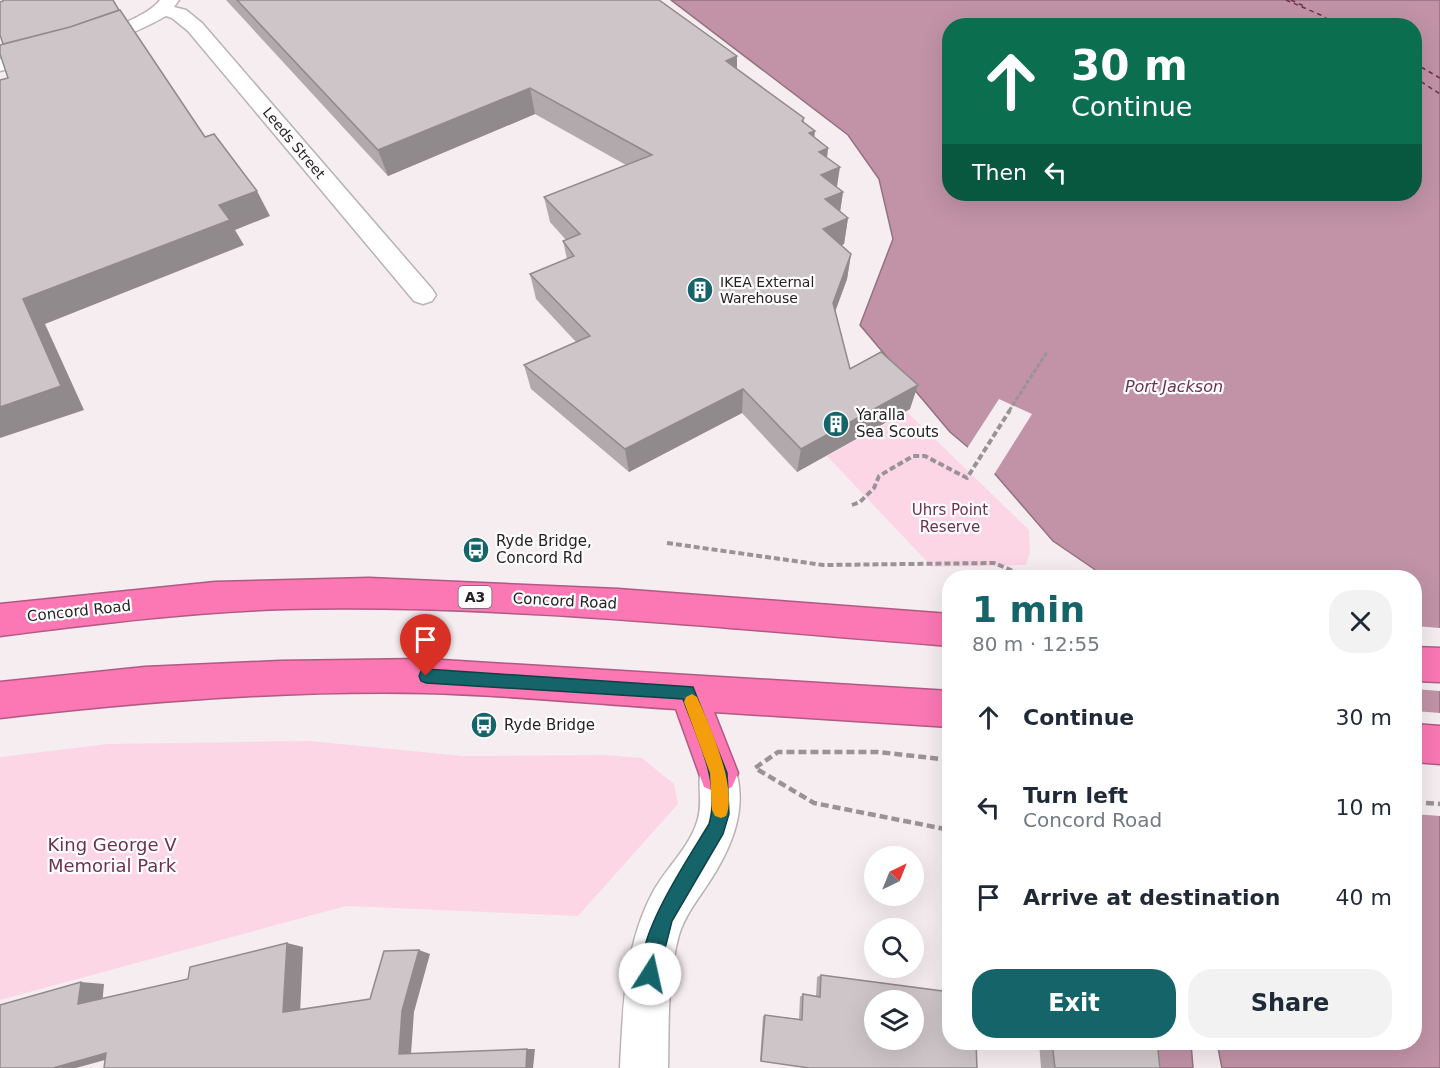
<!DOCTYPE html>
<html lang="en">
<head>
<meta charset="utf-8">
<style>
	body { margin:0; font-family:"DejaVu Sans",sans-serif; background:#f2f2f3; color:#1f2937; height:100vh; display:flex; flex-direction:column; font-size:22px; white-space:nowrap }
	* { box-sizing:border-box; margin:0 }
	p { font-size:20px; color:#747a83 }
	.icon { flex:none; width:33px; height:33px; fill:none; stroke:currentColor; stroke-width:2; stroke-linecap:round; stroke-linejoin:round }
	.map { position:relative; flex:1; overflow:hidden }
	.panel { position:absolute; left:942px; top:570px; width:480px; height:480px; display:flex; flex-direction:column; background:#fff; border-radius:24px; box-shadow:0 6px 24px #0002 }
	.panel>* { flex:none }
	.top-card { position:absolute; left:942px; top:18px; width:480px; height:183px; border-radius:24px; box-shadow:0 6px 24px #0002; background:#0b6e4f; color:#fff; overflow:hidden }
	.needle { width:39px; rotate:43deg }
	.buttons { position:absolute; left:864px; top:846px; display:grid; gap:12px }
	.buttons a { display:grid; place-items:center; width:60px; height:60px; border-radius:50%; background:#fff; box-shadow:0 6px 24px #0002; font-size:30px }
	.pin { position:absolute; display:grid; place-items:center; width:51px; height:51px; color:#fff; margin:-62px -26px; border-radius:50% 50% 50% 0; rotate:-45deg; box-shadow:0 0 6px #0007 }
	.pin .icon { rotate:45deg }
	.me { position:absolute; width:66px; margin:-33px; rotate:10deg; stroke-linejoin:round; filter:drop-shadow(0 0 4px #0008) }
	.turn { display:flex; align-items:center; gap:21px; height:126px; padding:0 30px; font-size:27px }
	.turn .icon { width:78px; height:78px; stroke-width:2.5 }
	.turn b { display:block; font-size:42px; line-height:51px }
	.then { display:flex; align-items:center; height:57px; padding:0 30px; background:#0003; gap:12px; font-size:22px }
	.round { display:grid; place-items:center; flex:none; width:63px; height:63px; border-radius:24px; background:#f2f2f3 }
	.overview { display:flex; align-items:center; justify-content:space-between; height:102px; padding:0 30px }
	h1 { font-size:36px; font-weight:800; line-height:45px; color:#15646a }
	.button { display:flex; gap:12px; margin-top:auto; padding:12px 30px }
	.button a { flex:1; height:69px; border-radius:24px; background:#15646a; color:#fff; font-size:24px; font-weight:800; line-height:69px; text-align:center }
	.button a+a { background:#f2f2f3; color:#1f2937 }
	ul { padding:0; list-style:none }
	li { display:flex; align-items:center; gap:18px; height:90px; padding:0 30px }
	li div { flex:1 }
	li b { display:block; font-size:22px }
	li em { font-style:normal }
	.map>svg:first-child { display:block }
</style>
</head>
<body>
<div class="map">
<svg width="1440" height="1068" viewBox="0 0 1440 1068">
	<rect width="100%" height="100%" fill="#f6edf0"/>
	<path fill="#fdd6e5" d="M907 412 1029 530 1030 552 1026 565 932 567 827 456Z
		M310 741 463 756 604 755 642 758 674 784 678 804 578 916 346 906 0 1000V757L108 744Z"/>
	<path fill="#c293a6" stroke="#93717f" stroke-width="1.5" fill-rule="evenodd" d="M671 0H1440V1068H1222L1217 1043 1414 1042V578L1101 577 1094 569 1053 541 982 459 950 432 860 325 893 239 879 179 848 135ZM950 26H1414V194H950Z
		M1150 1043H1191L1193 1068H1151Z"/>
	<path fill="#f6edf0" d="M999 399 1032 414 993 476 966 450Z
		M1415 626 1440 628V691L1414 689Z
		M1415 711 1440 713V816L1414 814Z"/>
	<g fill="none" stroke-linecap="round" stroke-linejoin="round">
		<path stroke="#6d314c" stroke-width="1.5" stroke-dasharray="4.5 4" stroke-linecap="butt" d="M1286 0 1323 16 1337 26
			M1291 0 1306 7
			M1331 20 1341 26
			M1414 63 1440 78
			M1414 77 1440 94"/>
		<defs>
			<path id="minor" d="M160 0H179L174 7 186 10 202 23 432 289 436 295 432 301 423 304 414 301 188 31 172 18 166 16C116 45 55 57 0 71V59C37 49 138 29 160 0Z
				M718 753 732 759C751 806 732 848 706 887 695 903 684 918 679 935 667 978 669 1024 668 1068H620C623 1008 624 946 653 892 666 868 689 848 697 822 705 799 694 782 704 759Z"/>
			<path id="highway" d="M369 578 618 589 950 614V646C729 629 507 604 286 609 190 612 95 624 0 636V604L215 582Z
				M1414 647 1440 648V682L1414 681Z
				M426 659 950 691V727L714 712 738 773 732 787 718 793 704 787 676 709C593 704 509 695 426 693 284 690 141 702 0 718V682L145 667 280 661Z
				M1414 724 1440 726V764L1414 762Z"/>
		</defs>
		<use href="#minor" stroke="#bbb2b5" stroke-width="3"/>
		<use href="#highway" stroke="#b05a82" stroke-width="3"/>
		<path stroke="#999395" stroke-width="3" stroke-dasharray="4.5 2" stroke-linecap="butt" d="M1009 411 1047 352"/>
		<path stroke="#999395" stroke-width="4" stroke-dasharray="6 3" stroke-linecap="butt" d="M852 505 860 502 874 488 879 476 913 456H925L967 478 1010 410
			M667 543 823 565 994 563 1030 578"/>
		<path stroke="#999395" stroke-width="4.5" stroke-dasharray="8 4" stroke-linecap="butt" d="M950 760 878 752H778L755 768 814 803 950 830
			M1414 802 1440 804"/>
		<use href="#minor" fill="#fff" fill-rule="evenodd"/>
		<use href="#highway" fill="#fb78b4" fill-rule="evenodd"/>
	</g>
	<path fill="#b1a9ac" d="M226 0H659L737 56V69L804 118V122L814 138 828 148 827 158 837 187 843 192 840 212 848 218 844 244 841 245 851 254 847 279 835 312 850 369 910 409 797 472 742 413 629 472 531 389 524 365 576 342 536 299 530 274 567 259 563 241 566 240 550 222 544 197 626 165 535 114 388 176Z
		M821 975 950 992 761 1061 760 1060 763 1016 765 1015 799 1019 800 997 803 994 816 997 817 977Z
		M1039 1042H1157L1160 1068H1041Z"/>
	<path fill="#908a8c" d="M737 56V81L726 61Z
		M530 88 535 114 388 176 378 150Z
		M815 131 812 157 809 133Z
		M828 148 825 173 840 167 836 193 818 201 819 152Z
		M257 191 270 216 235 230 244 245 45 324 84 410 0 438V407L23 299 219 205Z
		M843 192 839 218 825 199Z
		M848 218 844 244 819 255 823 229Z
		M851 254 847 279 829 328 833 303Z
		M918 385 910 409 797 472 801 449Z
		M743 389 742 413 629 472 625 449Z
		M287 943 303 947 300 1014 283 1012Z
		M419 950 430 954 414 1012 411 1054H399L402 1011Z
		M81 982 104 984 102 1006 78 1004Z
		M527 1049H535L533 1068H526Z
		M106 1053H130L76 1068H53Z"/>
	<path fill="#cec5c8" stroke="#908a8c" stroke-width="1.5" fill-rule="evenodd" d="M3 0H113L119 10 70 27 3 44 0 35V2L3 1Z
		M237 0H659L737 56 726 61 804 118 802 121 815 131 809 133 828 148 819 152 840 167 821 175 843 192 825 199 848 218 823 229 851 254 833 303 850 369 881 352 918 385 801 449 743 389 625 449 524 365 590 336 530 274 574 256 563 241 580 234 544 197 652 155 530 88 378 150Z
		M120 10 205 137 214 134 257 191 219 205 230 220 23 299 61 386 0 407V80L8 78 0 54V45L70 27Z
		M287 943 283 1012 370 999 384 951 419 950 402 1011 399 1054 527 1049 526 1068H104L106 1053 53 1068H0V1005L81 982 78 1004 188 979 190 967Z
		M821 975 950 992V1042H976L977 1068H809L761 1061 765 1015 802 1020 803 994 820 997ZM874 1000H914V1040H874Z
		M1052 1042H1157L1160 1068H1055Z"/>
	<path fill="#15646a" stroke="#0e4145" stroke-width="1.5" d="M426 669 693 687 727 773 729 814 723 834 672 921 657 980 650 983 644 980C629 944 690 856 709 824 721 782 697 738 683 699L426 683 421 681 419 676 421 671Z"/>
	<path fill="#f59e0b" d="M692 694 697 697C709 724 738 788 726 816L721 818 715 816 712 810 710 773 684 702 686 697Z"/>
	<defs>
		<symbol id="building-disc" viewBox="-11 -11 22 22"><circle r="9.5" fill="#15646a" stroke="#fefdfd"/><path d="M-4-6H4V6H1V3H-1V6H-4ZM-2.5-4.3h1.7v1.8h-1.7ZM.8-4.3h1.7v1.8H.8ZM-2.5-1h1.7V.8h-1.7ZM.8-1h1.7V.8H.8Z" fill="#fff"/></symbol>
		<symbol id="bus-disc" viewBox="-11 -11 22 22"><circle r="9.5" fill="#15646a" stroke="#fefdfd"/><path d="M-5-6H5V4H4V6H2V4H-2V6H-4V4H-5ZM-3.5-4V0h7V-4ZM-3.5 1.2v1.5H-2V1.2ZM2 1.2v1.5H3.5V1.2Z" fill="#fff"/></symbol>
	</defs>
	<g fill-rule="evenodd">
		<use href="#building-disc" x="685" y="275" width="30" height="30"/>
		<use href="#building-disc" x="821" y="409" width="30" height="30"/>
		<use href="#bus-disc" x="461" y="535" width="30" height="30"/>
		<use href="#bus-disc" x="469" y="710" width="30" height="30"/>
	</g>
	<g text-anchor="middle" stroke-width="4.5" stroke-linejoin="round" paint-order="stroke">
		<g font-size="14" fill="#262224" stroke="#fefdfd">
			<text transform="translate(294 143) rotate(50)" y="5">Leeds Street</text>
		</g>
		<g font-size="14" fill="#262224" stroke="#fefdfd" text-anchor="start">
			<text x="720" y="287">IKEA External<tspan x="720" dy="16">Warehouse</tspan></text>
		</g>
		<rect fill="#fefdfd" stroke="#676465" stroke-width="1.5" x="458.5" y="586" width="33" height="22" rx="4.5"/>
		<g font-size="14" font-weight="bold" fill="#262224">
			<text x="475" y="602">A3</text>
		</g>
		<g font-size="15" fill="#262224" stroke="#fefdfd" text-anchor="start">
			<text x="856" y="420">Yaralla<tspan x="856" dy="17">Sea Scouts</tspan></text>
			<text x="496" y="546">Ryde Bridge,<tspan x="496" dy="17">Concord Rd</tspan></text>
			<text x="504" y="730">Ryde Bridge</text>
		</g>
		<g font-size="15" fill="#6d314d" stroke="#fefdfd">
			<text x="950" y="515">Uhrs Point<tspan x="950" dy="17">Reserve</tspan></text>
		</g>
		<g font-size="15" fill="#262224" stroke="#fefdfd">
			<text transform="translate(565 601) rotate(3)" y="5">Concord Road</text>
			<text transform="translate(79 611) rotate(-6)" y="5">Concord Road</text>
		</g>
		<g font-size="16" font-style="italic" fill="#6d314c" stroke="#fefdfd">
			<text x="1174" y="392">Port Jackson</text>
		</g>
		<g font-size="18" fill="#6d314d" stroke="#fefdfd">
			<text x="112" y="851">King George V<tspan x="112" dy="21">Memorial Park</tspan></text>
		</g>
	</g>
</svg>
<div class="buttons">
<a><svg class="needle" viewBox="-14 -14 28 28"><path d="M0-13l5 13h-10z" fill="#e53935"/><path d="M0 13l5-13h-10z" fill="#747a83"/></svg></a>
<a><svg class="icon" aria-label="search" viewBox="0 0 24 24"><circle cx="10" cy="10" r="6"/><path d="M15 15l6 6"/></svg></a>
<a><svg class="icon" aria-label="layers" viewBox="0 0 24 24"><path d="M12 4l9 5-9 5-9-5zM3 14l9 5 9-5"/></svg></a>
</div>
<div class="pin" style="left:426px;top:676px;background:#d93025"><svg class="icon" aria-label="arrive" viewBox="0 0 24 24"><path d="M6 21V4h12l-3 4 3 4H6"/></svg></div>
<svg class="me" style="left:650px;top:974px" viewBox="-20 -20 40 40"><circle r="19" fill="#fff"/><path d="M0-13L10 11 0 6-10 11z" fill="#15646a"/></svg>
<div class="top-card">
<div class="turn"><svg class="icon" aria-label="ahead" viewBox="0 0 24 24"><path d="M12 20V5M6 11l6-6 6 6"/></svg><div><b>30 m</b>Continue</div></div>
<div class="then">Then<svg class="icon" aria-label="left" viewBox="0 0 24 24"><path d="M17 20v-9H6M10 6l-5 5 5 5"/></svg></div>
</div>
<section class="panel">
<div class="overview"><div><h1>1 min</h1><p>80 m · 12:55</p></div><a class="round"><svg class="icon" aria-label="close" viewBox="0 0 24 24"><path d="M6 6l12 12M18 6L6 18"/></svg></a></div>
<ul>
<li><svg class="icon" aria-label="ahead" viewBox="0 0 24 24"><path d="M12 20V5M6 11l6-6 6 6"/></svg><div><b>Continue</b></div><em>30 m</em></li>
<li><svg class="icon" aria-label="left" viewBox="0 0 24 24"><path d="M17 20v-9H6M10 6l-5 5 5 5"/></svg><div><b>Turn left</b><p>Concord Road</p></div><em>10 m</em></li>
<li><svg class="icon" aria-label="arrive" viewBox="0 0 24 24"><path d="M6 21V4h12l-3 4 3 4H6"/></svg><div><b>Arrive at destination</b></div><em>40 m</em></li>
</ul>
<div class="button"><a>Exit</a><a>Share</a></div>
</section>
</div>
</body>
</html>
